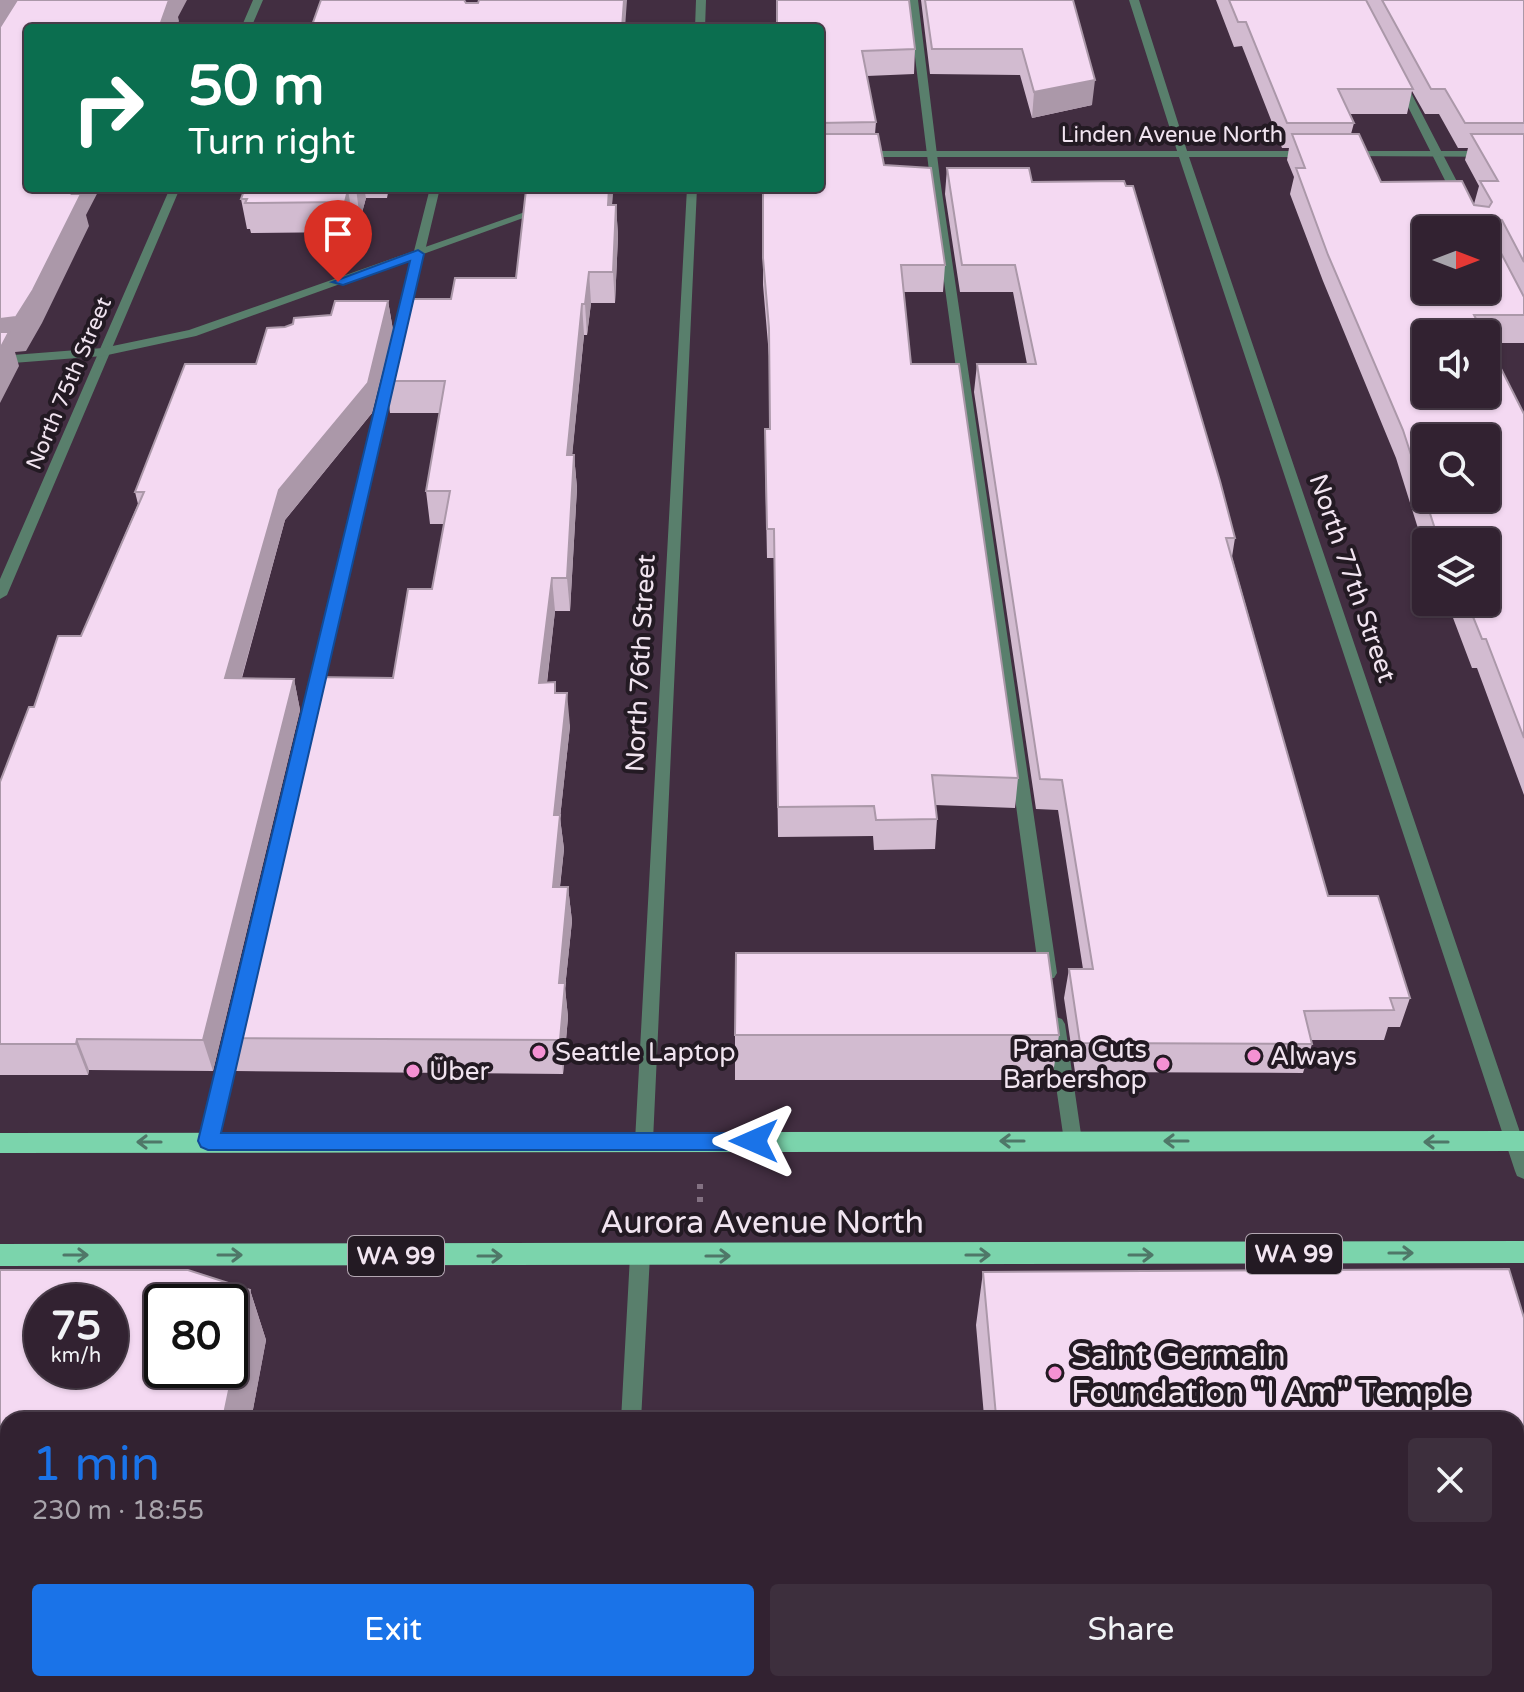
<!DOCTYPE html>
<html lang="en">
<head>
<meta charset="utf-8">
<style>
	body { margin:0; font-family:"Varela Round",sans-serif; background:#3d2f3d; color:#f1f3f6; height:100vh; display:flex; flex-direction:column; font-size:30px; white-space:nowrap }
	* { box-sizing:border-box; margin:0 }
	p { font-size:26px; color:#a8a4ab }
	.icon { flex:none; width:44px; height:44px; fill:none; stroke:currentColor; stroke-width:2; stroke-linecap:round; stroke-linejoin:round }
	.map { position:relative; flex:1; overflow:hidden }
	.sheet { position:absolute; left:0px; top:1412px; width:1524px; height:280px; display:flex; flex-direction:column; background:#322231; border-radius:24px 24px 0 0; box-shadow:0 2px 6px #0004,0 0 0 2px #4d3f4d }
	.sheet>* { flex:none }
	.top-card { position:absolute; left:24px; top:24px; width:800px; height:168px; border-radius:8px; box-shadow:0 2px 6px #0004,0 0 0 2px #4d3f4d; background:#0b6e4f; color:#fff; overflow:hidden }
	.needle { width:52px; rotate:90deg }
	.fabs { position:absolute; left:1412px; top:216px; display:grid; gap:16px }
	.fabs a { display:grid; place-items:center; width:88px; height:88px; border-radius:8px; background:#322231; box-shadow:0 2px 6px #0004,0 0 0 2px #4d3f4d; font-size:40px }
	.speed { position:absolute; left:24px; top:1284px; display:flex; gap:16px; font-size:40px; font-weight:700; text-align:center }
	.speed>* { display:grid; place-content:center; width:104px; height:104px; border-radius:50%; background:#322231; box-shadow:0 2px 6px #0004,0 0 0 2px #4d3f4d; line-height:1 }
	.speed small { font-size:20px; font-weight:400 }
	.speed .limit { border:4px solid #111; border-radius:12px; background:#fff; color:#111 }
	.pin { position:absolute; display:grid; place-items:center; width:68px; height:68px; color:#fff; margin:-82px -34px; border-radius:50% 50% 50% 0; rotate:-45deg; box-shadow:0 0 8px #0007 }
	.pin .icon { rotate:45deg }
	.me { position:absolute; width:88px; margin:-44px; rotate:270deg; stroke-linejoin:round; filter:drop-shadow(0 0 6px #0008) }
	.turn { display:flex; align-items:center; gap:28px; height:168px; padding:0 32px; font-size:36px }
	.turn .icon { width:104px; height:104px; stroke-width:2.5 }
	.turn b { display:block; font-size:56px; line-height:68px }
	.round { display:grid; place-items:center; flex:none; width:84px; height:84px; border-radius:8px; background:#3d2f3d }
	.summary { display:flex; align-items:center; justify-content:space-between; height:136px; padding:0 32px }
	h1 { font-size:48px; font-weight:600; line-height:60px; color:#1a73e8 }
	.button { display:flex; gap:16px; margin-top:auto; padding:16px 32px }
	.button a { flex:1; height:92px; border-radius:8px; background:#1a73e8; color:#fff; font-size:32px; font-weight:600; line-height:92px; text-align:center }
	.button a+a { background:#3d2f3d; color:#f1f3f6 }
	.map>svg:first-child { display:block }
</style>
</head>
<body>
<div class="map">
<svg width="1524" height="1692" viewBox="0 0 1524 1692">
	<rect width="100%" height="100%" fill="#422e41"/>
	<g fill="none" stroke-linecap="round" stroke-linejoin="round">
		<path stroke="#837182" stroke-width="6" stroke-dasharray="5 8" stroke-linecap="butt" d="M700 1184V1204"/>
		<path fill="#597f6c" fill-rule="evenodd" d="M908 0H918L940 179 1057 973 1054 978H1042L1039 973 930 179Z
			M1397 81 1406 83 1482 230H1470L1396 83Z
			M430 188H440L409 318 403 322 397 318Z
			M391 364 397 368 320 696 313 701 306 696 385 368Z
			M1056 1017 1062 1019 1065 1024 1082 1141 1079 1146 1073 1148 1067 1146 1064 1141 1047 1024 1050 1019Z
			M234 1023 240 1025 243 1030 217 1141 214 1146 208 1148 202 1146 199 1141 225 1030 228 1025Z"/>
		<path fill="#597f6c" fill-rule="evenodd" d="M253 0H263L251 28H241Z
			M696 0H706L705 28H695Z
			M1129 0H1139L1188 154 1524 1144V1179L1517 1176 1515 1171 1178 154Z
			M170 188H180L7 595 0 599V579Z
			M687 188H697L653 1141 650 1146 644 1148 638 1146 635 1141Z
			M640 1248 647 1250 650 1256 641 1420H621L630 1256 633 1250Z
			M608 1684H630V1692H608Z"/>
		<path fill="#597f6c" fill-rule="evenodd" d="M820 151H1306L1311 154 1306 157H820Z
			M1350 151H1524V157L1346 156V152Z
			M539 207 548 209 196 336 103 356 0 364V356L103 348 189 330Z"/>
		<path fill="#7bd4ac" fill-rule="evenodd" d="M1524 1131V1151L0 1153V1133Z
			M1524 1241V1263L0 1266V1244Z"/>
	</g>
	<path fill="#d2bbd0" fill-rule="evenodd" d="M921 0H1073L1092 105 1032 118 1020 75 930 74Z
		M1216 0H1524V343H1488L1524 414V795L1477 668H1472L1447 602H1486V542H1426V554L1396 458 1323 281 1290 194 1294 177 1287 160 1289 148H1282L1242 46 1234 47ZM1412 91 1425 114H1439L1458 148H1468L1465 160 1479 186 1474 204 1381 182 1351 134 1354 123 1350 114H1407ZM1426 334H1486V394Z
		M820 28 915 49 914 74 867 76 876 122 875 134 884 165 945 265 943 292H904L911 364 1018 778 1015 808 935 805 937 819 935 849 874 850 873 836 778 837 774 558H767L765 457 769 429V356L763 285V188H820Z
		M947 168 1032 182 1235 538 1232 557 1328 896 1410 998 1400 1027H1388L1384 1040H1311L1312 1044 1303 1073 1075 1072 1064 998 1069 969H1083L1058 810 1036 809 974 392 977 364H1027L1013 292H960L945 194Z
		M245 188H389L387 198H366L360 220H353L350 232 251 233 250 229H247L241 199Z
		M529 188H613L612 205H616L618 236 615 303H591L587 335H584L572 455H574L577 488 570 611H555L547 683 555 682 556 693 570 726 560 818 564 849 560 887H568L572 921 565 988 568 1017 563 1074 236 1071 227 1038 393 678 432 589 444 524H430L426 491 440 413H390L386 381 451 299 516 278Z
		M388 301 393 330 372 413 285 520 242 678 294 679 300 710 213 1071 89 1070 88 1075H0V782L34 707 81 636 138 504 135 492 256 364 285 327Z
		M735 1035H1059L1052 1080H735Z
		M0 1270 250 1290 266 1340 251 1420H8V1684H24L22 1692H0Z
		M983 1272 1524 1318V1622H1516V1420L984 1416 976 1325Z"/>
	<path fill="#ab98a9" d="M0 0H26L0 42Z
		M169 0H187L178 17 179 21 176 28H159Z
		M624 0H627L625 28H622Z
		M1095 80 1092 105 1032 118 1034 92Z
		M75 188H100L86 215 89 226 42 323 26 351 15 352 19 366 0 403V319Z
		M356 188H364L366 198 360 220Z
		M609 188H613L610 236 608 205Z
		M348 190 353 220 350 232 345 202Z
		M616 205 618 236 615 303 613 272Z
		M589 272 591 303 587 335 585 304Z
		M388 301 393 330 372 413 285 520 233 709 225 678 279 490Z
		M582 304 584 335 569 488 567 455Z
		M574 455 577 488 570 611 567 578Z
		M552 578 555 611 543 716 539 683Z
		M294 679 300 710 213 1071 203 1040Z
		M567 693 570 726 560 818 564 849 556 921 553 887 554 815Z
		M568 887 572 921 565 988 568 1017 563 1074 560 1040 559 983Z
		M77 1039 89 1070 88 1075 76 1044Z
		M250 1290 266 1340 251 1420H226L224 1414Z
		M0 1634 8 1646V1684H24L22 1692H0Z"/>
	<path fill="#f4d9f2" stroke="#ab98a9" stroke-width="2" fill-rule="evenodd" d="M17 0H169L159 28H28V188H75L72 194H81L33 290 16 317 0 319V27Z
		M321 0H464L466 3H478L479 0H624L622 28H311Z
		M777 0H909L915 49 862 51 876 122 820 123V28H777Z
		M925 0H1073L1095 80 1034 92 1022 49H932Z
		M1229 0H1366L1413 89H1338L1354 123H1287L1246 22H1238Z
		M1382 0H1524V123H1465L1445 89H1431Z
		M820 132 821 134H878L884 165 931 168 945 265H901L911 364H959L1018 778 932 775 937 819 876 820 874 806 778 807 774 529H767L765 429H770L769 328 763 258V188H820Z
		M1292 134H1359L1381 182 1462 181 1474 205 1489 207 1492 202 1480 181H1498L1471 134H1524V262L1502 220 1491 217V234L1524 297V315H1474L1484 334H1426V394H1486V339L1524 414V738L1486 639H1482L1467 602H1486V542H1443L1439 532H1436L1403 430 1328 255 1296 168H1305ZM1426 230H1486V290H1426ZM1426 438H1486V498H1426Z
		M947 168H1029L1032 182 1124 181 1126 186H1133L1220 481 1235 538H1226L1328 896H1378L1410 998H1390L1394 1010 1304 1011 1312 1044 1080 1043 1069 969H1093L1062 780 1040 779 977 364H1036L1015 265H962Z
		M245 188H356V190H348L345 202 245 203 247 199H241Z
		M530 188H609L608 205H616L613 272H589L585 304H582L567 455H574L567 578H552L539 683 555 682V693H567L554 815H560L553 887H568L559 983H565L560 1040 227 1038 314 677 393 678 408 589H432L450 491H426L445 381H386L406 299H451L455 278H516L526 190Z
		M335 301H388L368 383 279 490 225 678 294 679 203 1040 77 1039 76 1044H0V782L29 707H34L58 636H81L144 492H135L185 364H256L267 328 285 327 293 324 294 318 331 315Z
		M0 332H9L0 349Z
		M736 953H1048L1059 1035H735Z
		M1509 1269 1524 1318V1574H1517L1521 1588H1516V1420H728V1416H996L983 1272Z
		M0 1270H188L250 1290 224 1414H248L247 1420H8V1631H0ZM42 1302H110V1370H42ZM162 1302H230V1370H162Z"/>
	<defs><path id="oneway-shaft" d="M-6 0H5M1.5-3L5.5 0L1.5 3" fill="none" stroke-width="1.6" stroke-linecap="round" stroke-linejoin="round" transform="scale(2)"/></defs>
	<g stroke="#4f7768">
		<use href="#oneway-shaft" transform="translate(1012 1141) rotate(180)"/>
		<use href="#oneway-shaft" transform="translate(1176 1141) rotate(-180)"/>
		<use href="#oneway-shaft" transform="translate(149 1142) rotate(180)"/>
		<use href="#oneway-shaft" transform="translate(1436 1142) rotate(180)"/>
		<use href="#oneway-shaft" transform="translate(1401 1253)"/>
		<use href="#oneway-shaft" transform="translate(76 1255)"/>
		<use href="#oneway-shaft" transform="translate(230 1255)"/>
		<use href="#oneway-shaft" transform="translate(978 1255)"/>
		<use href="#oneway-shaft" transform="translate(1141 1255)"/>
		<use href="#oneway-shaft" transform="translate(490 1256)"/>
		<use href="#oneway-shaft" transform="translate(718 1256)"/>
	</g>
	<path fill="#1a73e8" stroke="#114b97" stroke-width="2" d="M418 250 424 254 221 1133H754L761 1135 764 1141 761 1147 754 1150H208L201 1147 198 1141 410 261 343 285 332 282Z"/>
	<g fill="#f491d3" stroke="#231a23" stroke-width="3">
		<circle cx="539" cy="1052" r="8"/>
		<circle cx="1254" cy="1056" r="8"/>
		<circle cx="1163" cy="1064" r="8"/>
		<circle cx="413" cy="1071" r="8"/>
		<circle cx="1055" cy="1373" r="8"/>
	</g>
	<g text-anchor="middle" stroke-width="8" stroke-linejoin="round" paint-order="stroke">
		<g font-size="22" fill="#f1e4f0" stroke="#231a23">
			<text x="1172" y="142">Linden Avenue North</text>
			<text transform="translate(68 383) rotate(-67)" y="8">North 75th Street</text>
		</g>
		<g fill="#231a23" stroke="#b3a7b2" stroke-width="2">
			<rect x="1246" y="1234" width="96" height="40" rx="6"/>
			<rect x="348" y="1236" width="96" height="40" rx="6"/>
		</g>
		<g font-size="24" font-weight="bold" fill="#f1e4f0">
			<text x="1294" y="1262">WA 99</text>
			<text x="396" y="1264">WA 99</text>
		</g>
		<g font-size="26" fill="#f1e4f0" stroke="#231a23">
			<text transform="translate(1353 578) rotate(71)" y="9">North 77th Street</text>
			<text transform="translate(640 663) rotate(-87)" y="9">North 76th Street</text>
		</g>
		<g font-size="26" fill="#f1e4f0" stroke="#231a23" text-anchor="start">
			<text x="1147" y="1058" text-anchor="end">Prana Cuts<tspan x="1147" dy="30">Barbershop</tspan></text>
			<text x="555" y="1061">Seattle Laptop</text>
			<text x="1270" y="1065">Always</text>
			<text x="429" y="1080">Über</text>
		</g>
		<g font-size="32" fill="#f1e4f0" stroke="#231a23">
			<text x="762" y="1233">Aurora Avenue North</text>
		</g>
		<g font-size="32" fill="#f1e4f0" stroke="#231a23" text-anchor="start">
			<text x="1071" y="1366">Saint Germain<tspan x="1071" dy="37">Foundation "I Am" Temple</tspan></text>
		</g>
	</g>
</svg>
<div class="fabs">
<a><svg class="needle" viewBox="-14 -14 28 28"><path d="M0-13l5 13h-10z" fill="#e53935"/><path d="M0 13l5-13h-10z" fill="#a8a4ab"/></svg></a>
<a><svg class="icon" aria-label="sound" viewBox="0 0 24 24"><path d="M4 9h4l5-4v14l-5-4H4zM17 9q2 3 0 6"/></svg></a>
<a><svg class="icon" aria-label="search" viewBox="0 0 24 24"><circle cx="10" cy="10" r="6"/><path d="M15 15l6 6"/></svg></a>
<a><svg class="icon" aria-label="layers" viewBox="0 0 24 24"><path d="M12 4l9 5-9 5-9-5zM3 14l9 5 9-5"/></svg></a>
</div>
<div class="speed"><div>75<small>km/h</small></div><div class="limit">80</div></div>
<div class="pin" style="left:338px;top:282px;background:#d93025"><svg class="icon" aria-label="arrive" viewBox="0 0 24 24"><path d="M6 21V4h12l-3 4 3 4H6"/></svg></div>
<svg class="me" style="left:754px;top:1141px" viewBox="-20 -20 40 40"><path d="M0-17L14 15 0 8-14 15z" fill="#1a73e8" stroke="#fff" stroke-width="4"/></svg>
<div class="top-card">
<div class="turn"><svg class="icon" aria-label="right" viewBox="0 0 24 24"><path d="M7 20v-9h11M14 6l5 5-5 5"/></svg><div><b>50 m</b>Turn right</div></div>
</div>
<section class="sheet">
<div class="summary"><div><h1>1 min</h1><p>230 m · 18:55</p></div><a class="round"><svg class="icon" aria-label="close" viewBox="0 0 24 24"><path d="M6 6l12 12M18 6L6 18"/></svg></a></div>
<div class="button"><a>Exit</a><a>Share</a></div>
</section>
</div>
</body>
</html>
